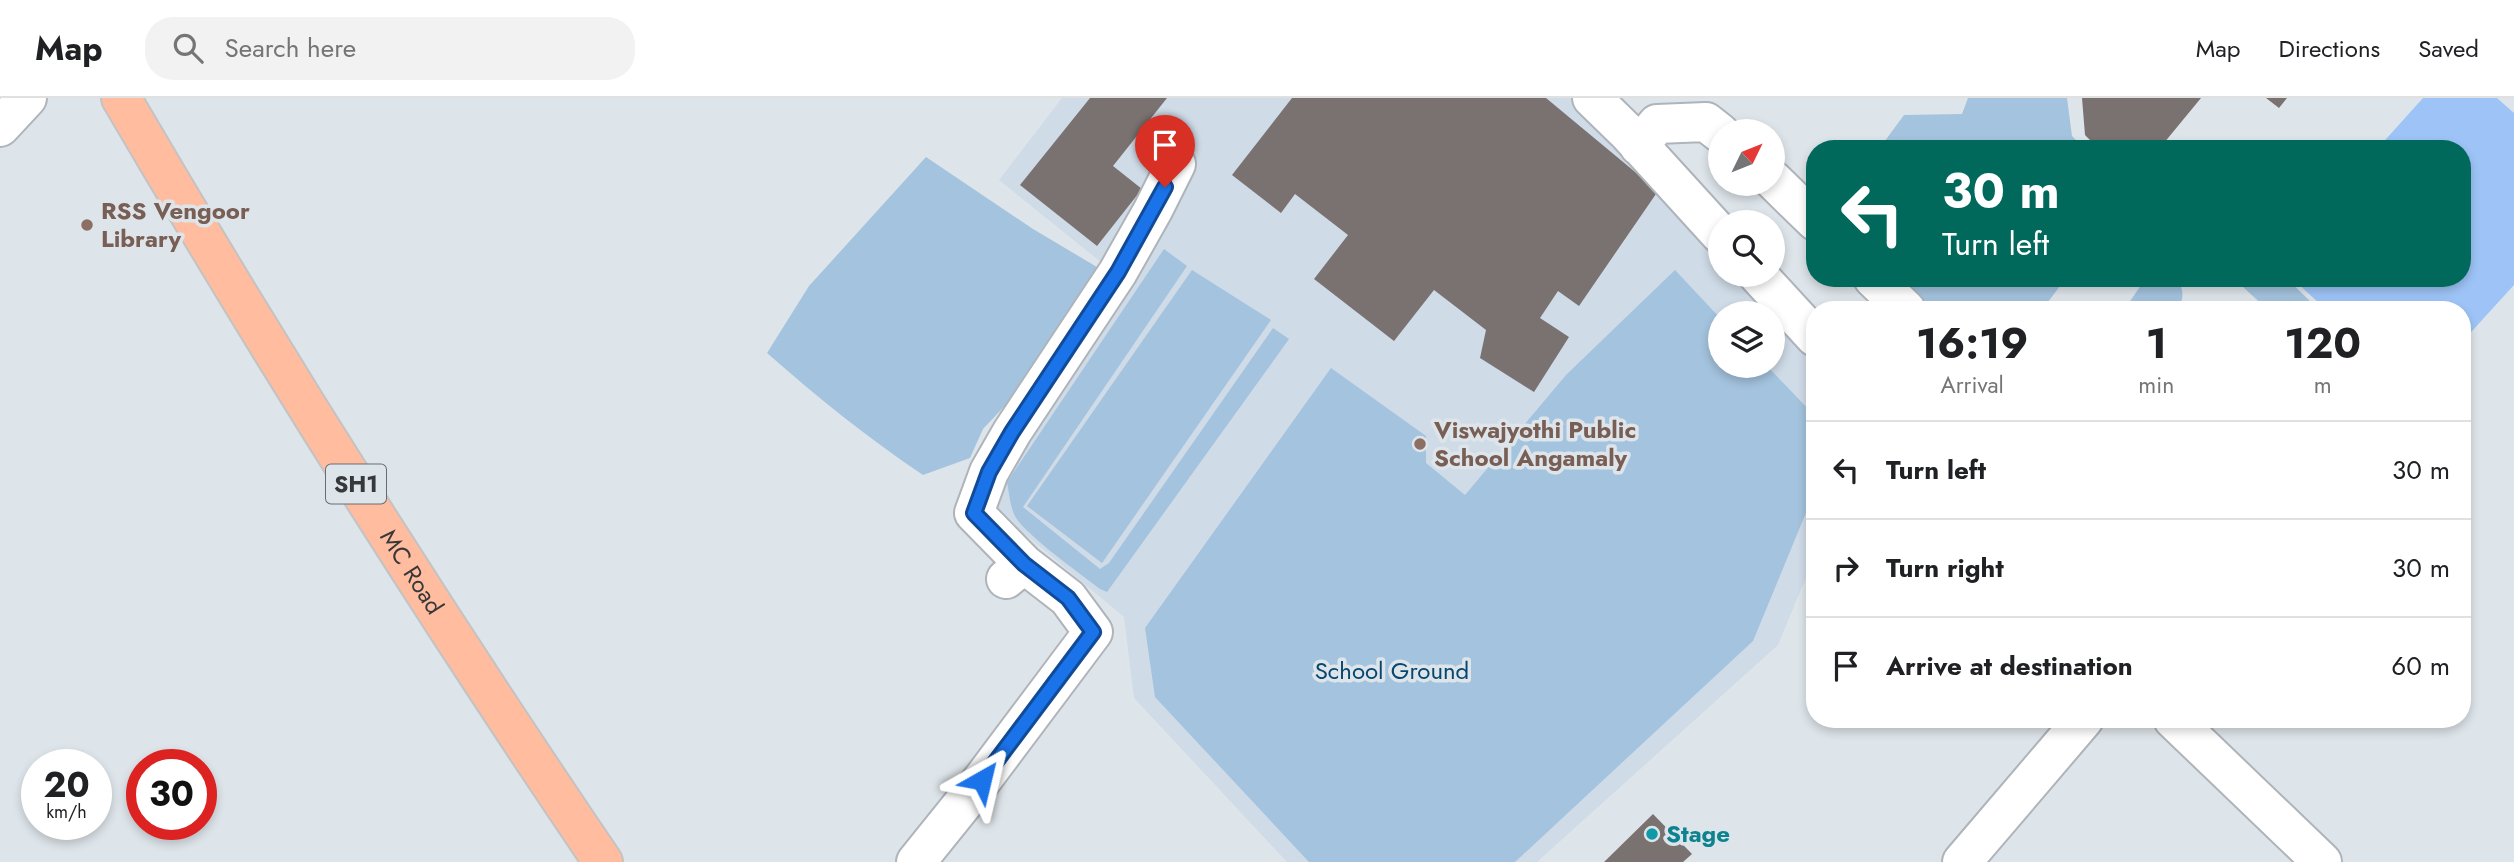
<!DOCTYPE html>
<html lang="en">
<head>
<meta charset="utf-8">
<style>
	body { margin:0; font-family:Jost,sans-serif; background:#f2f2f2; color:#202124; height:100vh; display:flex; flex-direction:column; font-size:26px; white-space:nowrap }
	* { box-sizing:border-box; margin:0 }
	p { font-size:23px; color:#757577 }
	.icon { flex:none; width:38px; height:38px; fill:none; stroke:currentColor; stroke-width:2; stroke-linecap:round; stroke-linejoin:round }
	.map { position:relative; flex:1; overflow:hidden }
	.details { position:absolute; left:1806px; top:203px; width:665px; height:427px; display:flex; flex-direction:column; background:#fff; border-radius:28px; box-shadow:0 4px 10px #0003 }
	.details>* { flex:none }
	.guide { position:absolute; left:1806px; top:42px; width:665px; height:147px; border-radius:28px; box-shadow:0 4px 10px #0003; background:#00695c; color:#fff; overflow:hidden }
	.needle { width:46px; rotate:47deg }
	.fabs { position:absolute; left:1708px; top:21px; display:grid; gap:14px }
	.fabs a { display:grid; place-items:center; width:77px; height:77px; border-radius:50%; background:#fff; box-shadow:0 4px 10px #0003; font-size:35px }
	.speed { position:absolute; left:21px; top:651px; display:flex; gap:14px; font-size:35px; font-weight:700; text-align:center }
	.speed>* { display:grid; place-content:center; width:91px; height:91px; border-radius:50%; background:#fff; box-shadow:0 4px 10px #0003; line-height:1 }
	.speed small { font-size:18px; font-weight:400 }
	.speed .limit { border:10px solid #d22; background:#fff; color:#111 }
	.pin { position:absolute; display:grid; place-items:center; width:60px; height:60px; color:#fff; margin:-72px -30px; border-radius:50% 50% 50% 0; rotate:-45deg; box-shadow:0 0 7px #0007 }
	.pin .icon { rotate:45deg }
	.me { position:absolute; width:77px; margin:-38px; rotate:37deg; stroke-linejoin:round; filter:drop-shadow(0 0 5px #0008) }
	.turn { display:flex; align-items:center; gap:24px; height:147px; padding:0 21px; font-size:32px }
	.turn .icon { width:91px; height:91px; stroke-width:2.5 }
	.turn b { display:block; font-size:49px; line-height:60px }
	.eta { display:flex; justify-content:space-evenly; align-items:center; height:119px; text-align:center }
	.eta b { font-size:42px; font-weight:700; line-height:49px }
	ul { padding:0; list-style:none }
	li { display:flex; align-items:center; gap:21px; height:98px; padding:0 21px; border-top:2px solid #e0e0e0 }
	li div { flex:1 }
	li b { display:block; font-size:26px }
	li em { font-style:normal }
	header { display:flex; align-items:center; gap:42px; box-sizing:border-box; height:98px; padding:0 35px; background:#fff; border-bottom:2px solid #e0e0e0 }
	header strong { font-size:33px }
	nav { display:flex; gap:38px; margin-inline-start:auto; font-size:24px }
	.search { width:490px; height:63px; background:#f2f2f2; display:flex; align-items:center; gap:18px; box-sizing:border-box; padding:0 24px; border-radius:28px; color:#757577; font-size:26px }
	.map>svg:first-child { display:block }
</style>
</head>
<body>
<header>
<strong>Map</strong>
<div class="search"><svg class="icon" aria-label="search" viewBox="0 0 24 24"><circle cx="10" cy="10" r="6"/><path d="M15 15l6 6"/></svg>Search here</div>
<nav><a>Map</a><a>Directions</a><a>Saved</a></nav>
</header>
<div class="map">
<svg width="2514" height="764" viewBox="0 0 2514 764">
	<rect width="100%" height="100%" fill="#dee5ea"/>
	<path fill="#cfdbe7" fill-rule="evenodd" d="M1062 0H1575L1720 146V177H1745L1815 265V458L1778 547 1537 764H1287L1134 600 1124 519 991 408 1058 283 1195 68 1172 56 1102 165 999 82ZM1720 215H1773V268H1720Z"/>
	<path fill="#a4c3de" d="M1968 0H2067L2072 38 2085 51H1879L1904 17 1962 16Z
		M926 59 1033 131 1102 172 1018 294 983 331 970 360 923 377C868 340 817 299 767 255L809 188Z
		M1164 151 1187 168 1023 409 1100 471 1109 465 1273 230 1289 241 1107 494 1100 491C1082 477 1021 434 1014 416 1010 407 1009 394 1007 384Z
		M1192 172 1271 222 1102 465 1027 408Z
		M1675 172 1720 220V268H1767L1815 318V393L1753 543 1515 764H1309L1155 599 1145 530 1331 270 1426 338V365L1465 397 1566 277Z
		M1894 180H2066L2042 212H1931Z
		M2146 180C2154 180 2162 179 2169 180 2185 183 2186 202 2176 212H2124Z
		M2216 180H2286L2310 203 2307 212 2291 207 2286 212H2268L2242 188 2231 187Z"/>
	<path fill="#9ec4f7" d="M2423 0H2497L2514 15V187L2462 244V212H2319L2322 208 2292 180H2462V51H2377Z"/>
	<path fill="#7a7271" d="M1090 0H1167L1113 68 1142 91 1097 148 1020 87Z
		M1292 0H1546L1658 93 1579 208 1558 193 1540 220 1569 239 1534 294 1480 260 1486 232 1434 192 1394 243 1314 181 1348 137 1295 96 1281 115 1232 77Z
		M2082 0H2201L2159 51H2099L2085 37Z
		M2266 0H2287L2279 10Z
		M1653 716 1692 756 1683 764H1604Z"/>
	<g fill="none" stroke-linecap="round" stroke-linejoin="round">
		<defs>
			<path id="minor" d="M1592 0 1629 36 1720 136
				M0 29 27 0
				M1639 48 1657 26 1706 24 1720 35
				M1773 82 1815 123
				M1758 177 1815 239
				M1873 180 1906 212
				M1024 466 974 415 989 374 1012 334 1118 174 1153 112 1176 66
				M2173 621 2322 764
				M916 764 982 682 1093 534 1068 500 1024 466 1006 481
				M1962 764 2084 621"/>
			<g id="major">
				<path id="s1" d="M121 0C273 260 434 515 603 764"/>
			</g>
		</defs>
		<use href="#minor" stroke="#aeb4ba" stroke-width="42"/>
		<use href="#major" stroke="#c3c3c4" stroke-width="42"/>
		<use href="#minor" stroke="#fff" stroke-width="38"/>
		<use href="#major" stroke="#ffbc9e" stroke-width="38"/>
	</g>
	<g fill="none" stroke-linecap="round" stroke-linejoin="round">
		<defs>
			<path id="route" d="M982 682 1093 534 1068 500 1024 466 974 415 989 374 1012 334 1118 174 1165 89"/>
		</defs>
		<use href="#route" stroke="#114b97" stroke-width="18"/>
		<use href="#route" stroke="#1a73e8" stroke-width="12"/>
	</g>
	<g fill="#8d6e63" stroke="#dee5ea" stroke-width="2.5">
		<circle cx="87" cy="127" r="7"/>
		<circle cx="1420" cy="346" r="7"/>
	</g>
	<circle fill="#0f9aa8" stroke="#dee5ea" stroke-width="2.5" cx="1652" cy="736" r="7"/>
	<g text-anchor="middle" stroke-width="7" stroke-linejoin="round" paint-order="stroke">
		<rect fill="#dee5ea" stroke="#686c70" stroke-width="2" x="326" y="366.5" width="60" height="39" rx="5"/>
		<g font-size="23" font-weight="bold" fill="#36383b">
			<text x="356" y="394">SH1</text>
		</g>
		<g font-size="24" font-weight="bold" fill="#785e54" stroke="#dee5ea" text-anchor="start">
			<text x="101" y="121">RSS Vengoor<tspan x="101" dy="28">Library</tspan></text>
			<text x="1434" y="340">Viswajyothi Public<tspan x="1434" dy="28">School Angamaly</tspan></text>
		</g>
		<g font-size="24" fill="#36383b" stroke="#dee5ea">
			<text dy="8" stroke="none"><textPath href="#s1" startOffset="556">MC Road</textPath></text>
		</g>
		<g font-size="24" fill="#06466f" stroke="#dee5ea">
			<text x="1392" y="581">School Ground</text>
		</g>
		<g font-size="24" font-weight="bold" fill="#0d838f" stroke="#dee5ea" text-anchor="start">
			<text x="1666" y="744">Stage</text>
		</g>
	</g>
</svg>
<div class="fabs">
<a><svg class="needle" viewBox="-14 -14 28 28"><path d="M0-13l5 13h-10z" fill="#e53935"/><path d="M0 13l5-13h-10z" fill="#757577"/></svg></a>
<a><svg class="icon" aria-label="search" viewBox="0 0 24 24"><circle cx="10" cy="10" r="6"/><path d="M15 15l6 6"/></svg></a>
<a><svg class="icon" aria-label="layers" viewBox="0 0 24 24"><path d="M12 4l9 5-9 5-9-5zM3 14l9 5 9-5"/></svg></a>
</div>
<div class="speed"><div>20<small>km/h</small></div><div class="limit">30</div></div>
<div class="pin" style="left:1165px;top:89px;background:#d93025"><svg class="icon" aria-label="arrive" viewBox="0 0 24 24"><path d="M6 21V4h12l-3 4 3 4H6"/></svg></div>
<svg class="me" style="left:982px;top:682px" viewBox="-20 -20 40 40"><path d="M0-17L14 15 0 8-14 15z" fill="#1a73e8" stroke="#fff" stroke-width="4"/></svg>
<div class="guide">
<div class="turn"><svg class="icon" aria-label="left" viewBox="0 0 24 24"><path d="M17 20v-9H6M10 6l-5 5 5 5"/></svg><div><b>30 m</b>Turn left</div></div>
</div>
<section class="details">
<div class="eta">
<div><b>16:19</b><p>Arrival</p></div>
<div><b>1</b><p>min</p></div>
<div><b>120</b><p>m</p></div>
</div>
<ul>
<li><svg class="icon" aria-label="left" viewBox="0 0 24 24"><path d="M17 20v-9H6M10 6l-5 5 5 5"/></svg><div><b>Turn left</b></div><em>30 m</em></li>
<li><svg class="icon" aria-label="right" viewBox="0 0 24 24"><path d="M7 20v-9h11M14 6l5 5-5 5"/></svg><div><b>Turn right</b></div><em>30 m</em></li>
<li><svg class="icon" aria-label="arrive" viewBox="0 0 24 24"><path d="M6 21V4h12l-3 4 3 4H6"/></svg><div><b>Arrive at destination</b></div><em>60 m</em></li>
</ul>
</section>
</div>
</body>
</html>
